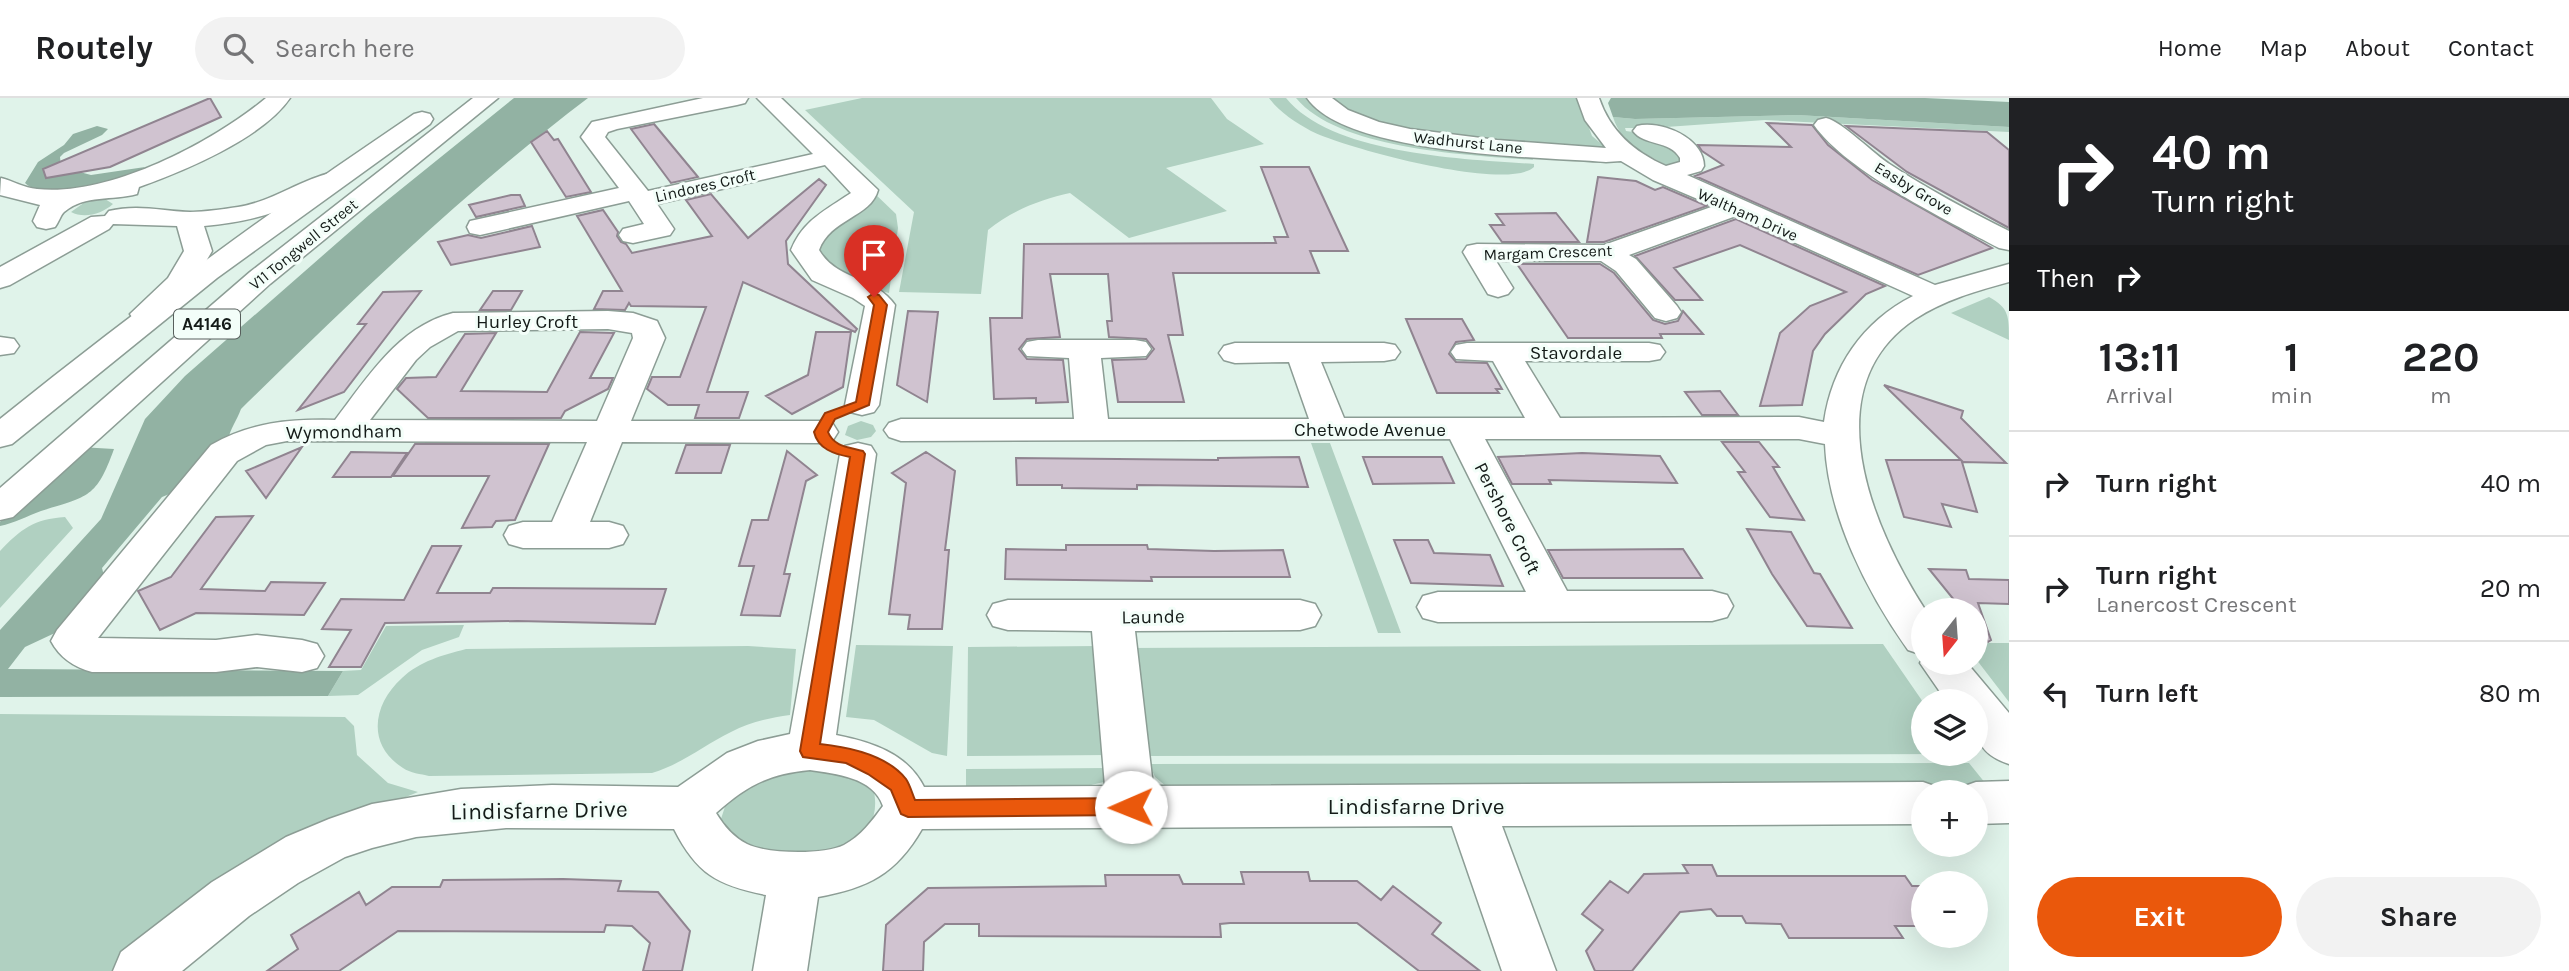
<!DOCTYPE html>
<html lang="en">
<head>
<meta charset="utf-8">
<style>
	body { margin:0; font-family:Karla,sans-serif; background:#f2f2f2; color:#202124; height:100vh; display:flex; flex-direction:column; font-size:26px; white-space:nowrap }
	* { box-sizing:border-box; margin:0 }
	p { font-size:23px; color:#757577 }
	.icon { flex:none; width:38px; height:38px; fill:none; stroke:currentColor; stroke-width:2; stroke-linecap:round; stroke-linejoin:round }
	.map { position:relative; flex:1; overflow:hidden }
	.panel { display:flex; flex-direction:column; background:#fff; width:560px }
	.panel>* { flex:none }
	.guide { background:#202124; color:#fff; overflow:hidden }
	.needle { width:46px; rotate:197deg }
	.buttons { position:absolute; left:1911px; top:500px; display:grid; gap:14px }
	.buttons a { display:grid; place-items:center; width:77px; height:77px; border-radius:50%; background:#fff; box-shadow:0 7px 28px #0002; font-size:35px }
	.pin { position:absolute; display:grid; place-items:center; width:60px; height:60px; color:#fff; margin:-72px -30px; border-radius:50% 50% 50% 0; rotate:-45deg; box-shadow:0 0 7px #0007 }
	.pin .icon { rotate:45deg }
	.me { position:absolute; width:77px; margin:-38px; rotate:269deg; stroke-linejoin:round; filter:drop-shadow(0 0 5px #0008) }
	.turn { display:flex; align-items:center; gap:24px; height:147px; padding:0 28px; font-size:32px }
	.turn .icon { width:91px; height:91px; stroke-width:2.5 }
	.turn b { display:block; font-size:49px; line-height:60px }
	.then { display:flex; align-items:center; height:66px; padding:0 28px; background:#0003; gap:14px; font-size:26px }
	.eta { display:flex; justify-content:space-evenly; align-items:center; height:119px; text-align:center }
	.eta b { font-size:42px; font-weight:700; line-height:49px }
	.action { display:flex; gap:14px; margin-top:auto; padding:14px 28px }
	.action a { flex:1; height:80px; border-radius:42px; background:#ea580c; color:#fff; font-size:28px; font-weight:700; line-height:80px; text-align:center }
	.action a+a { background:#f2f2f2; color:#202124 }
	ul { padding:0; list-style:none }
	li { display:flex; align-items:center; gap:21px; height:105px; padding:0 28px; border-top:2px solid #e0e0e0 }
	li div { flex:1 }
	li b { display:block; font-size:26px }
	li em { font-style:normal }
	header { display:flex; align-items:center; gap:42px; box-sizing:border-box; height:98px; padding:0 35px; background:#fff; border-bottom:2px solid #e0e0e0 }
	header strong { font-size:33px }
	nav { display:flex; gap:38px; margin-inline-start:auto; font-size:24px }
	.search { width:490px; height:63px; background:#f2f2f2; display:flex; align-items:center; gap:18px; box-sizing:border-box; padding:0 24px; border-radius:38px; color:#757577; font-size:26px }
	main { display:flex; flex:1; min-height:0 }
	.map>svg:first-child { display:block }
</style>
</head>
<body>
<header>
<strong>Routely</strong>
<div class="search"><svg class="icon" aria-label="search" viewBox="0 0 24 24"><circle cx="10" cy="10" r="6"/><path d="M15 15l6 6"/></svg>Search here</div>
<nav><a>Home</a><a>Map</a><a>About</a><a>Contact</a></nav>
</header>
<main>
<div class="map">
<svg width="2009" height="873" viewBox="0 0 2009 873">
	<rect width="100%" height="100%" fill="#e0f3ea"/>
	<path fill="#b0d0c1" d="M862 0H1211L1227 21 1264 46 1166 70 1227 113 1129 140 1070 95C1042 101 1010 113 988 132L981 196 899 194 914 114 805 12Z
		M1269 0H1286C1332 57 1465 61 1534 66V69C1507 94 1345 50 1311 33 1296 25 1279 14 1269 0Z
		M1296 0H1310L1330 15 1532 59 1533 62C1469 57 1339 52 1296 0Z
		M1328 0H1578L1592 38 1604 48 1596 52 1447 42 1367 25Z
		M1797 17 2009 29V34L1765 22 1652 30H1625L1626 33 1640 35 1682 56V64L1672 70C1647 56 1622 48 1613 19L1635 21Z
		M872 93 896 116 898 130 889 195 847 184 818 153 819 140Z
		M105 101 113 106C102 116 84 121 71 114L85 104Z
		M1989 199C2009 210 2009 218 2009 242L1951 215Z
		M861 323 873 327 876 333 871 339 857 342 845 337 848 328Z
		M1311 345H1330L1401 535H1378Z
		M65 419 73 430 0 510V453C21 431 34 421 65 419Z
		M464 527 459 539 422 552 358 597 328 598 343 573 361 572 386 528Z
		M1976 545H2009V604L1976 561Z
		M1883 546 1923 604V656H1962L1141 658 1130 550Z
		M856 547 953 548 947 658 932 655 874 622 846 619Z
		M748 548 796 551 790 617C769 620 750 624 731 634 704 647 682 666 652 675L429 678C421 676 410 675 403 670 366 647 373 606 402 580 420 563 443 557 466 551Z
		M1098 548 1108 657 967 658 968 549Z
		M0 616 345 619 354 628 357 657 388 685 418 694 294 745 116 873H0Z
		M1969 665 1990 691 1174 695 1155 679 1149 666Z
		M1107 670 1108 683 1066 693 966 694V671Z
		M818 671 855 678 873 689C892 764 782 770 739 741 732 737 727 727 721 721L729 696 753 676Z"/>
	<path fill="#92b2a3" d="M514 0H588C464 94 352 202 241 311 237 322 230 331 228 342L177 393 162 399 102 470 105 482 57 534 25 549 8 571 343 573 328 598 0 599V532L101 421 145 321 185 278 369 117Z
		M1611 0H1925L2009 4V29L1797 17 1635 21 1613 19 1608 5Z
		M97 28 108 31 102 37 64 55 60 59 61 69 91 77 145 69C123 84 47 106 25 85L38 64 64 47 73 36Z
		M80 349 114 351C96 401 88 398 41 413 27 418 15 425 0 428V424Z"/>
	<path fill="#d0c3d0" stroke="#908490" stroke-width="2" d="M210 0 221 19 110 69 46 80 43 71Z
		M1767 25 1812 27 1828 47 1872 82 1992 150 1918 177 1695 78 1723 67 1702 53 1698 47 1791 49Z
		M654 26 659 32 698 79 671 85 631 31Z
		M1846 28 1987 34 2009 52V130L1907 74Z
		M547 33 554 42 558 41 591 94 566 99 531 44Z
		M1261 69H1309L1348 153H1310L1319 175H1173L1183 237H1168L1184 304H1118L1112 262 1146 261 1154 251 1146 241 1109 239 1107 223H1112L1108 176H1050L1060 239 1027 241 1019 251 1027 261 1063 262 1068 304 1036 305V300L994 301 990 220H1022L1024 146 1276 145 1274 139H1288Z
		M1598 79 1636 83 1655 92 1663 89 1707 108 1604 144H1587Z
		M819 81 826 87 786 143 788 166 857 231 855 234 743 184 707 294H748L739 320H695L699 307H668L647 291 652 279H680L706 209 631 208 629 205 625 212 594 211 603 193H622L577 118 603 112 618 134 617 138 621 144 626 146 632 155 712 138 686 102 711 96 748 140Z
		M511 97H520L525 108 476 119 469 107Z
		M1556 115 1579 144H1502L1490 127H1504L1496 116Z
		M1736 121 1885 188 1866 196 1825 236 1813 253 1802 307 1760 308 1780 235 1810 208 1846 194 1740 147 1674 170 1702 202H1675L1635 158Z
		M532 128 540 149 451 167 438 144 468 137 481 140Z
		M1517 166H1600L1614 175 1653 222 1665 226 1678 223 1683 213 1703 236H1660L1662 240H1568Z
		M421 193 344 294 298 312 366 226H358L383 194Z
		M493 193H522L511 212H480Z
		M908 213 938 214 927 304 897 287Z
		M1406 221H1462L1474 242 1456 244 1449 256 1456 264 1487 265 1502 291H1496L1499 295H1437Z
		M580 234 614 235 590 280H613L608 291 565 313 561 320H428L397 291 406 280 436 279 465 236 496 235 461 293 547 294Z
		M816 234H851L843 289 792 316 766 298 808 277Z
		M1884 287 1963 313 1961 320 2006 365 1962 364 1977 414 1942 406 1951 429 1904 419 1886 362H1961Z
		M1720 293 1738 317H1702L1685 294Z
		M1722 344H1759L1779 369H1773L1804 422 1770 419 1738 374H1745Z
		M415 346H549L515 422 496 423 492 429 462 430 489 378H393Z
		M686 347H730L721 375H676Z
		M302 349 266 400 246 373Z
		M787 353 817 377 806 383 784 476H790L780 518 741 517 754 468H739L752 422H768Z
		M351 354 407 355 391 379H333Z
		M926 354 955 373 945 452H949L942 531H908L910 517 889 516 906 385 892 375Z
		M1582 355 1660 358 1677 385 1549 382 1551 386H1512L1498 359Z
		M1299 359 1308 389 1137 387V391L1062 390V387H1017L1016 360 1218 362V360Z
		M1363 359H1442L1454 385 1373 386Z
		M253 418 201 491 265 493 271 484 325 485 304 517 196 515 160 532 138 493 171 479 216 419Z
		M1747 431 1791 434 1814 475 1820 476 1852 530 1807 528 1772 476Z
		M1394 442H1428L1434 455 1490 457 1503 488 1411 485Z
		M1066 447H1147L1148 451 1214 453 1283 452 1290 479H1151L1152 483 1005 481 1006 451 1066 452Z
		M432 448H461L437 495H490L493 490 666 491 655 526 517 523 385 525 361 569H329L351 532 322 531 341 501 404 502Z
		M1683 451 1702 480H1563L1548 452Z
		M1929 471 1966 472 1969 481 2009 482V506L1978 505 1991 542 1988 544 1976 528V513H1963Z
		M1683 767H1712L1717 778H1905L1912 788H1923V828H1895L1903 840H1789L1781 826 1746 825 1742 818H1717L1711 811 1680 814 1632 873H1595L1586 853 1603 832 1582 816 1610 783 1628 795 1644 776 1688 775Z
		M1241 774H1308L1310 783H1357L1381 802 1393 788 1441 825 1432 836 1480 873H1419L1357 825H1230L1220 826 1221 839 979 838V826H945L924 844 923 873H883L886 827 928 790 1106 788 1105 777H1179L1183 786H1244Z
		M563 781 621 783 618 793 658 794 690 833 682 873H643L650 845 632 828 606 827 604 834 398 833 339 873H267L298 851 291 837 359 794 366 807 392 789H440L443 782Z"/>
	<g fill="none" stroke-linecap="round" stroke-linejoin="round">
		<defs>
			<path id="minor" d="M266 0H290C263 40 184 73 139 89L137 96C112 103 86 96 64 114 60 118 59 124 55 129L46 131 37 129 33 123 40 107 0 97 1 80C13 83 24 90 37 91 108 99 212 45 266 0Z
				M703 0H748L745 5 737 7 617 31 608 34 605 39 648 93 813 56 757 0H781L878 92C871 119 830 121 819 152 837 183 875 178 895 207L879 307 874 314 862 317 850 314 845 307 865 208 853 200 812 182 791 152C803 122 826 112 851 95L825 67 657 106 674 131 670 137 633 145 623 143 619 137 623 131 644 126 629 103 480 137 470 135 467 129 470 123 619 90 581 39 592 24Z
				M1307 0H1332L1348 12 1379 24 1410 31 1497 42 1606 50 1585 22 1577 0H1599C1610 33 1634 54 1666 68L1680 64V60C1670 42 1644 48 1633 33L1637 28C1661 22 1704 40 1704 68L1701 73 1687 77 1935 187 2009 166V184C1976 193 1944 202 1915 221 1812 290 1873 432 1926 513H1923V557L1908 552C1867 494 1828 418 1825 346L1799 341H1485L1567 493H1712L1727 497 1733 508 1727 519 1712 523 1438 524 1423 520 1417 509 1423 498 1438 494H1526L1450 341 901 343 889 339 884 332 889 325 901 321H1074L1069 260 1027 258 1022 251 1027 244 1038 242H1135L1146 244 1151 251 1146 258 1101 260 1108 321H1309L1289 264 1235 265 1224 262 1219 255 1224 248 1235 245H1384L1395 247 1400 254 1395 261 1384 263 1321 264 1344 320H1525L1493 263 1456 261 1451 254 1456 247 1467 245H1649L1660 247 1665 254 1660 261 1649 263H1525L1560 320 1799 319 1824 324C1832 269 1862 224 1913 198L1736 118 1629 157 1636 161 1677 208 1681 214 1677 220 1666 223 1655 220 1616 173 1601 163H1496L1513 190 1508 196 1498 199 1488 196 1463 154 1467 148 1477 146 1604 147 1714 108 1653 82 1621 63 1606 64C1539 59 1346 57 1307 0Z
				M1826 20C1843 24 1873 56 1891 67 1929 92 1969 113 2009 133V152L1999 150C1948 123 1847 74 1814 27L1818 22Z
				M330 75 339 78 343 83 339 88C289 110 260 123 204 128L212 153C197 179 169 231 134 222L130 216 168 180 184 153 177 128 113 126 109 131 10 187 0 190V169L91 119 105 118 109 113C137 106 162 113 190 114 205 114 223 111 238 109 271 104 298 83 330 75Z
				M608 213 633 215 657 223 665 240 631 323H821L833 326 838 334 833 342 821 345 622 344 590 424H609L623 428 628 437 623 446 609 450H523L509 446 504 437 509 428 523 424H552L587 344 287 343 266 347 237 363 98 540 216 542 257 537 302 542 317 546 324 558 317 570 302 574 257 569 216 574H92C74 569 60 560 51 543L57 532 211 347C251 324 290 321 335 322 368 279 398 229 453 215ZM608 231 632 235 633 240 597 323 370 322 416 262 430 249 458 233Z
				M0 239 14 241 19 248 14 255 0 257Z
				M858 345 871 348 876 356 836 637C871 644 907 655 924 689L1105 688 1092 533 1008 532 993 528 987 517 993 506 1008 502H1300L1315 506 1321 517 1315 528 1300 532 1135 533 1153 688 1923 684 1940 690 1942 695H1923V726L1502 728 1556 873H1502L1452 728 922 731C896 776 868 790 818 799L807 873H753L766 797C717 787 697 776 674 731L506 730 416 739 372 750 345 759 298 785 249 818 182 873H113L121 854 212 784 286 739 329 721 372 706 461 691 552 687 678 689 727 655 758 643 790 636 840 356 845 348ZM810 672C836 676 873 679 883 708 872 723 861 738 844 747 824 757 767 756 747 746 733 739 724 728 716 715 747 687 769 676 810 672Z
				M1923 560V565H1967L2009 615V666C1974 654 1976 636 1976 604H1947L1920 565Z
				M2009 683V725L1976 726V695H1957L1959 690 1976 684Z"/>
			<path id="highway" d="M473 0H498L270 186 13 419 0 422V390L250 174Z
				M422 14 430 16 433 21 430 26 217 180 12 346 0 349V321C134 213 271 112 414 16Z"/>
		</defs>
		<use href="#minor" stroke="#8c9d95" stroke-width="3"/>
		<use href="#highway" stroke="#8c9d95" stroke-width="3"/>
		<use href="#minor" fill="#fff" fill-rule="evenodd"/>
		<use href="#highway" fill="#fff" fill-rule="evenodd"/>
	</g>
	<path fill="#ea580c" stroke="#983908" stroke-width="2" d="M874 195 879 197 887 207 869 307 835 321 828 334C834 349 849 349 863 353L865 356 820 646C848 649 887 657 906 681 910 687 912 695 915 702L1131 700 1138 703 1141 709 1138 715 1131 717 908 719 901 716 891 692 868 676 846 665 803 659 800 653 850 359C834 356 818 351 814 334L825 315 856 304 874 207 868 199Z"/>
	<g text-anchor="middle" stroke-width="6" stroke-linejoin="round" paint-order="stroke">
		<g font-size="16" fill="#141b18" stroke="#f3fef9">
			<text transform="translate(1468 44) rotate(6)" y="6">Wadhurst Lane</text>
			<text transform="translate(705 87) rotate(-13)" y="6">Lindores Croft</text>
			<text transform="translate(1914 90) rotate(31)" y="6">Easby Grove</text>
			<text transform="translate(1748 116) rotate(24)" y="6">Waltham Drive</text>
			<text transform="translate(303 146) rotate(-39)" y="6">V11 Tongwell Street</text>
			<text transform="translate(1548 154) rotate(-2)" y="6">Margam Crescent</text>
		</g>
		<rect fill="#f3fef9" stroke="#575f5c" stroke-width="2" x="174" y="211.5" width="66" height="29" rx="5"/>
		<g font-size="18" font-weight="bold" fill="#141b18">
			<text x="207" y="232">A4146</text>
		</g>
		<g font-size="19" fill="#141b18" stroke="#f3fef9">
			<text x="527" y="230">Hurley Croft</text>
			<text x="1576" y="261">Stavordale</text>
			<text x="1370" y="338">Chetwode Avenue</text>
			<text transform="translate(344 333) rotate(-1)" y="7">Wymondham</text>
			<text transform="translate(1508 420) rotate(63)" y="7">Pershore Croft</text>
			<text transform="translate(1153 518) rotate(-1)" y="7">Launde</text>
		</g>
		<g font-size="23" fill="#141b18" stroke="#f3fef9">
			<text x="1416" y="716">Lindisfarne Drive</text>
			<text transform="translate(539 712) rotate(-1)" y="8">Lindisfarne Drive</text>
		</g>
	</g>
</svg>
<div class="buttons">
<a><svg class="needle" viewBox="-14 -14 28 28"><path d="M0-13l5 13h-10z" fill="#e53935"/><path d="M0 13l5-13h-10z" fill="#757577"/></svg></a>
<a><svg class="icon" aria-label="layers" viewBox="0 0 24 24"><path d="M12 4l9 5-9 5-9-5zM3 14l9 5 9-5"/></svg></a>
<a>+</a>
<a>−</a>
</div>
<div class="pin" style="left:874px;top:199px;background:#d93025"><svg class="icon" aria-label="arrive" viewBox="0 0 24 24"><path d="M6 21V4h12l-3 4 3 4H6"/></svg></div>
<svg class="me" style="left:1131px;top:709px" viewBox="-20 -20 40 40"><circle r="19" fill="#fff"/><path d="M0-13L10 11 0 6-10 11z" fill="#ea580c"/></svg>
</div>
<section class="panel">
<div class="guide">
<div class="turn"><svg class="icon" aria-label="right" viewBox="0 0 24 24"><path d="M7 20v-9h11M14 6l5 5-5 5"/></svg><div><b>40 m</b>Turn right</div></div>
<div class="then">Then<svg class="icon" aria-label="right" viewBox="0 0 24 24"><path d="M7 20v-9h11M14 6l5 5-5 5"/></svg></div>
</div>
<div class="eta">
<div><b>13:11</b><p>Arrival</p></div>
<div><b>1</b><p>min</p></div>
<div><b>220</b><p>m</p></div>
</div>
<ul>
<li><svg class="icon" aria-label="right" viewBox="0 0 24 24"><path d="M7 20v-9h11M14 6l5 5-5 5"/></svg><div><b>Turn right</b></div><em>40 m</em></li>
<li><svg class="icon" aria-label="right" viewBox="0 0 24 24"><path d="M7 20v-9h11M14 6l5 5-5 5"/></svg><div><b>Turn right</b><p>Lanercost Crescent</p></div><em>20 m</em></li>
<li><svg class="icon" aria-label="left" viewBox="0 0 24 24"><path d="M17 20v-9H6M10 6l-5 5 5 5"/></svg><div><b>Turn left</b></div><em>80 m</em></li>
</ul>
<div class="action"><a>Exit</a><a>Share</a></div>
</section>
</main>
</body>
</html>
